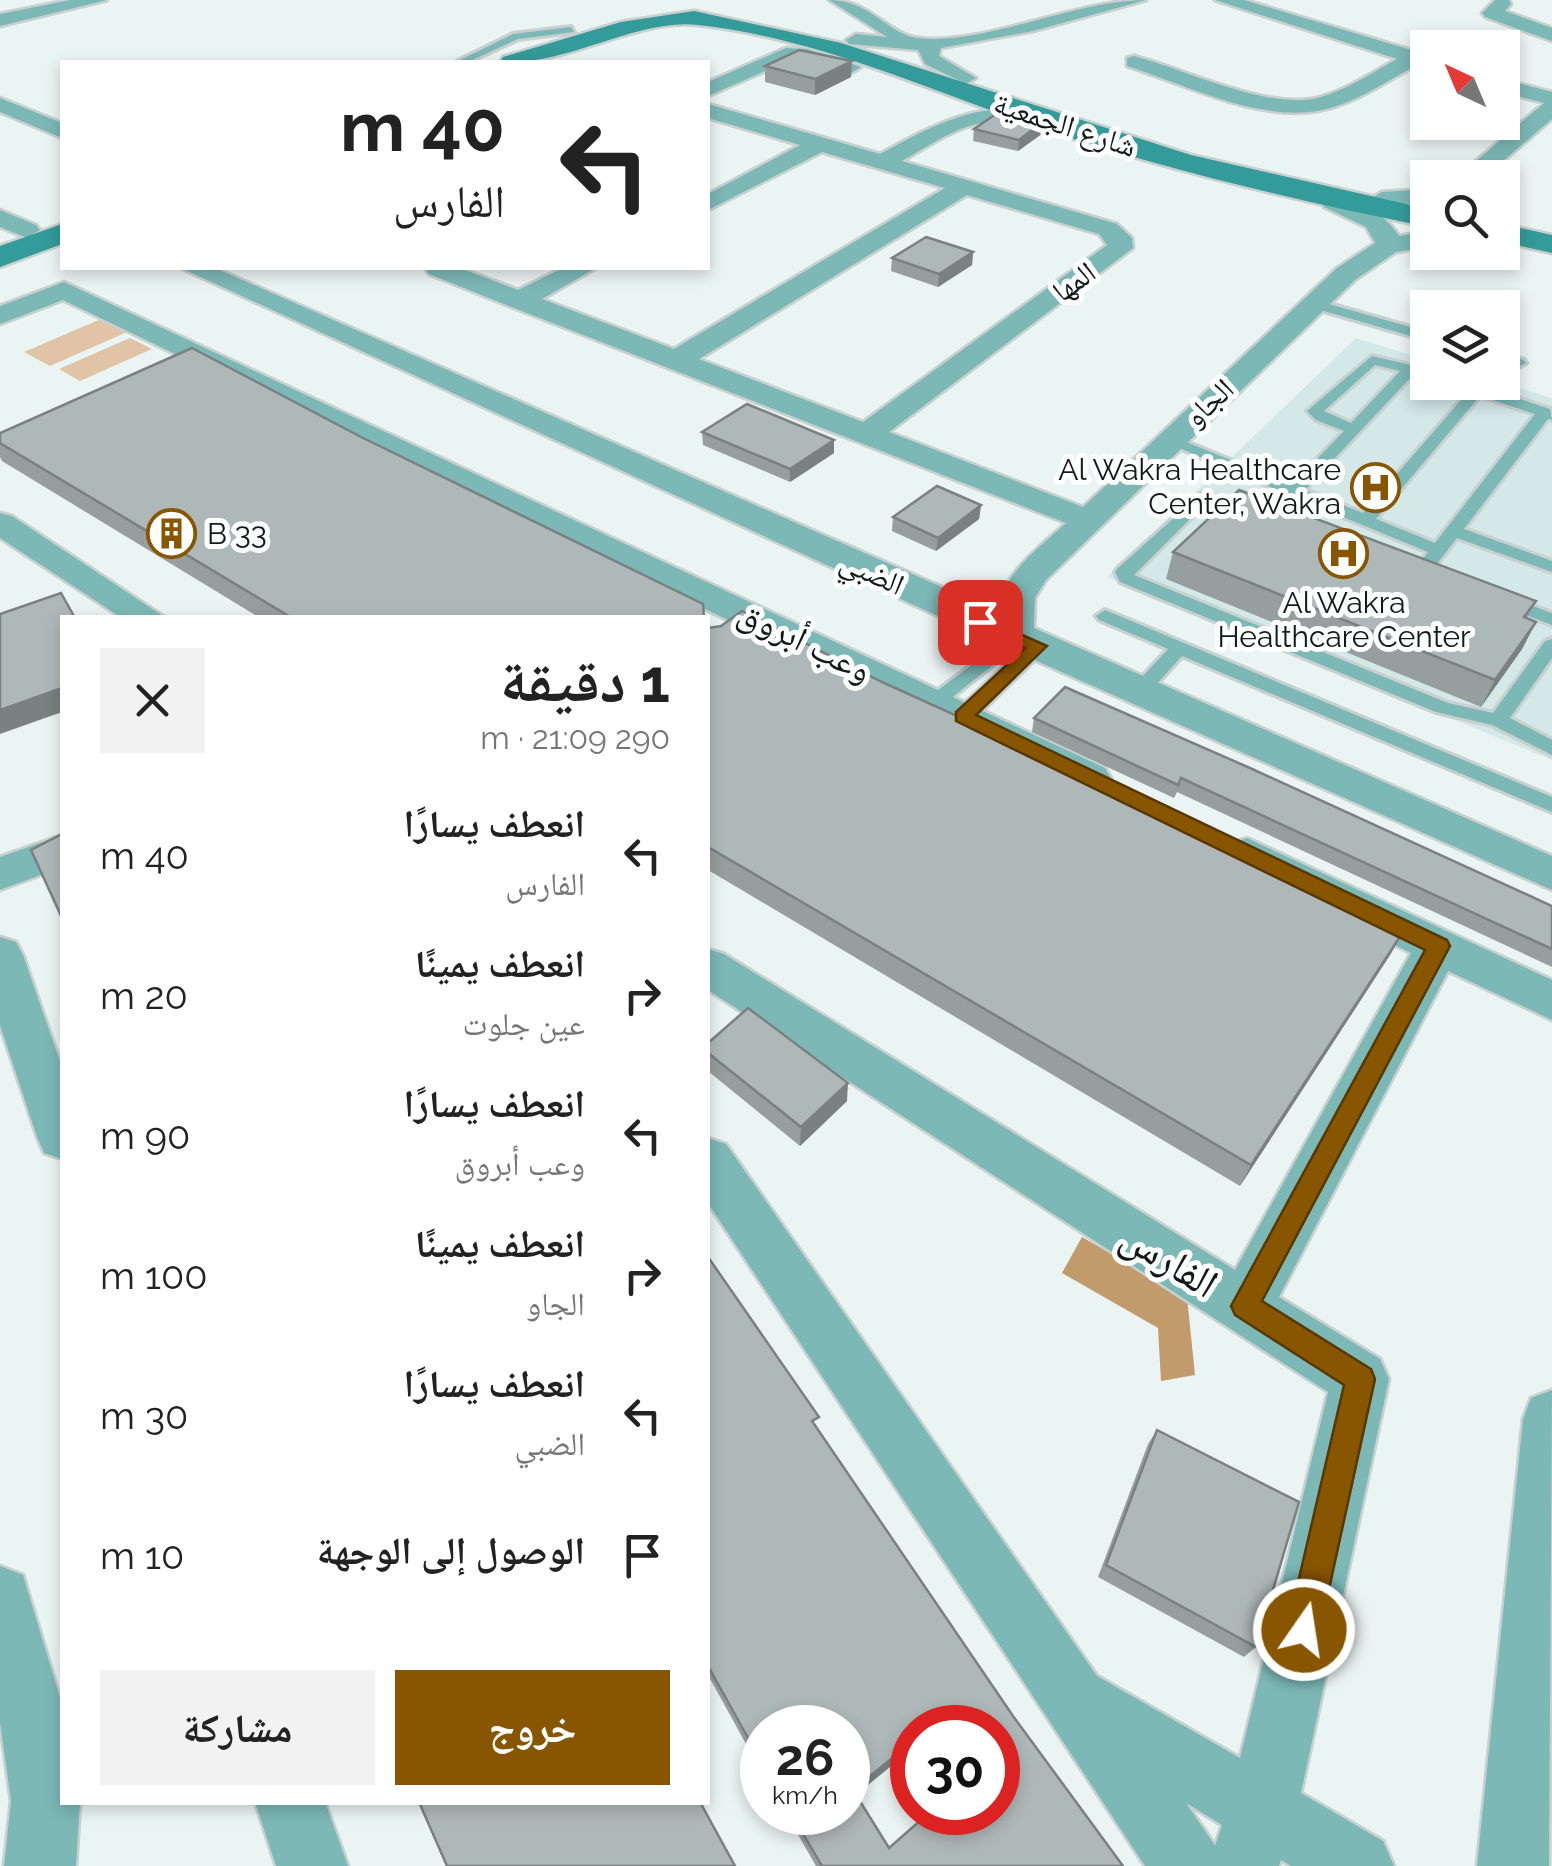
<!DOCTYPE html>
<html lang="ar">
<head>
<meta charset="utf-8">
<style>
	body { margin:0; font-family:Raleway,"Noto Naskh Arabic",sans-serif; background:#f2f2f2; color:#222; direction:rtl; height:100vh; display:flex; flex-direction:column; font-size:38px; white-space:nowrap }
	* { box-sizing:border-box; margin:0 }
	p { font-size:32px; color:#767676 }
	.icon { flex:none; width:55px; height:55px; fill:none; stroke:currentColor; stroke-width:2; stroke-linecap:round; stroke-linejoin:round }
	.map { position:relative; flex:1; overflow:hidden; direction:ltr }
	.sheet { position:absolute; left:60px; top:615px; width:650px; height:1190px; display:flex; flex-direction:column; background:#fff; border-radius:0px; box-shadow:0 5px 15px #0003; direction:rtl }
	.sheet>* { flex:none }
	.banner { position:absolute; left:60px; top:60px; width:650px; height:210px; border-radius:0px; box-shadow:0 5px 15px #0003; direction:rtl; background:#fff; color:#222; overflow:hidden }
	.needle { width:65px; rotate:316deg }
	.controls { position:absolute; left:1410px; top:30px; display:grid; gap:20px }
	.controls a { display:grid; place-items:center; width:110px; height:110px; border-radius:0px; background:#fff; box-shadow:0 5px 15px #0003; font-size:50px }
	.speed { position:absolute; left:740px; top:1705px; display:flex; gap:20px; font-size:50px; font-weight:700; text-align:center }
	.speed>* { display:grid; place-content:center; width:130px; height:130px; border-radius:50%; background:#fff; box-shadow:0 5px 15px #0003; line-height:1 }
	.speed small { font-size:25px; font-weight:400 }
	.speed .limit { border:15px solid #d22; background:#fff; color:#111 }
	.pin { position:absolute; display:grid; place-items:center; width:85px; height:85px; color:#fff; margin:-42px; border-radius:20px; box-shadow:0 5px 15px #0006 }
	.me { position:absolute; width:110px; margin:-55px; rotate:13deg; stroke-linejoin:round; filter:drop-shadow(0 0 8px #0008) }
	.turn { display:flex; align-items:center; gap:35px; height:210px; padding:0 40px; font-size:45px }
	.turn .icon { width:130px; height:130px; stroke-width:2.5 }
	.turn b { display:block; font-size:70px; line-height:85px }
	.round { display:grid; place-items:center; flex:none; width:105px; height:105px; border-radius:0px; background:#f2f2f2 }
	.head { display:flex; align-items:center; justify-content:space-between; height:170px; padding:0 40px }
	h1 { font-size:60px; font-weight:700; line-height:75px }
	.primary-button { display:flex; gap:20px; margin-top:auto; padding:20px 40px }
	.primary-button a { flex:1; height:115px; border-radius:0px; background:#850; color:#fff; font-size:40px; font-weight:700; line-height:115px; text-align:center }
	.primary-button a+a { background:#f2f2f2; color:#222 }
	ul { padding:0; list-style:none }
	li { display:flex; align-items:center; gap:30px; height:140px; padding:0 40px }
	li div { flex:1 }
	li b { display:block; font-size:38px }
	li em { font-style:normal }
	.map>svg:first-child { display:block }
</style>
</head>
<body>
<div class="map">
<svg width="1552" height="1866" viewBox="0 0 1552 1866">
	<rect width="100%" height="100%" fill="#eaf4f3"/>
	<path fill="#d4e8e7" d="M1356 338 1427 360 1428 382 1502 383 1552 398V760L1107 577Z"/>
	<path fill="#e0c4a5" d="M101 319 127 332 50 366 24 352Z
		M130 338 152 349 80 381 59 369Z"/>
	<path fill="#c29b6d" d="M1082 1237 1187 1297 1195 1375 1161 1381 1158 1328 1062 1273Z"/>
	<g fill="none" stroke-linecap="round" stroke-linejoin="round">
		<defs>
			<path id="lane" d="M571 27 574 32 518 39 468 62H456L513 34Z
				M1315 300 1428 332V341L1310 307 1308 304Z
				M1502 354 1524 360 1526 363 1519 367 1502 363Z
				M1372 356 1428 369V378L1413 375 1305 490 1363 513 1468 392 1447 382H1470L1550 409 1552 420 1548 419 1464 529 1552 561V572L1457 538 1437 564H1425L1422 560 1428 552 1297 498 1277 521H1265V513L1284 493 1161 440 1174 437 1292 485 1344 431 1316 420 1307 411ZM1375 365 1400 371 1351 423 1324 411ZM1480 396 1535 414 1435 543 1376 519Z
				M1203 492 1260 510 1252 515 1206 503 1134 575 1448 703 1493 713 1545 641 1552 639V658L1510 718 1552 740V755L1492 725 1436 712 1120 582 1115 572 1118 568Z
				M1503 595 1552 613V625L1497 604 1494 600Z
				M1105 610 1552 797V812L1182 656 1145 697H1131V689L1168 649 1099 620 1096 616Z
				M1016 632 1022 634V642L940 707H926L923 703 926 699Z
				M1037 640 1044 642V650L970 722H956L953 717 956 712 1030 642Z"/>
			<path id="street" d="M70 0H107L0 26V14Z
				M829 0C871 0 887 34 918 38 983 46 1075 0 1146 0L1033 31 941 48 939 56 976 78 966 84 925 64 918 50 849 44 846 40 856 34 887 37Z
				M1215 0H1244L1428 55V68L1417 65C1385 82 1353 105 1317 111 1256 121 1184 84 1127 66V58L1134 56C1185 69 1270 112 1321 97 1348 89 1373 72 1397 59Z
				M1495 0H1509L1511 4 1505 11 1552 28V41L1485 17 1482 13Z
				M786 48 807 49 861 67 851 73 790 60 708 96V82Z
				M1502 79 1552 92V119L1483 178H1456L1544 103 1502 92Z
				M0 98 62 123V138L0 112Z
				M708 104 880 154C933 125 982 98 1045 113V123C1027 127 1008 120 989 122 957 125 929 146 902 161L1117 224 1132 238 1133 248 889 432 1083 507 1337 268 1375 243 1366 227 1324 207 1321 202 1324 197C1351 190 1385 214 1399 236L1428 231V247L1396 252 1355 280 1046 580 1035 598 1034 628 1552 856V890L1003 646 181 268H215L999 612C1000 575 1040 547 1066 523L509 306 429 274 425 268H460L518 290 563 268H596L542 299 674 349 945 188 822 152 708 210V194L800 145 708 118ZM967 195 1099 234 1107 245 863 422 699 359Z
				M1428 189V203L1382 206 1370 199 1382 192Z
				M0 210 36 225 40 230 27 238 0 227Z
				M64 282 1105 768 1111 778 1105 788 1091 792 1077 788 63 300 0 324V306Z
				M0 513 12 516 166 618H122L0 538Z
				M62 835V867L0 890V857Z
				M1247 838 1552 980V1020L1448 971 1279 1297 1380 1359 1389 1379 1301 1793 1383 1841 1394 1866H1291L1281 1860 1279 1866H1145L708 1203V1138L726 1144 1097 1676 1240 1758 1328 1392 708 990V949L724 954 1235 1270 1411 953 1232 865 1226 854 1232 843ZM1186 1803 1222 1825 1215 1846 1212 1841Z
				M0 937 16 942 23 955 62 1067V1159L44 1153 37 1137 0 1025Z
				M1552 1390 1549 1866H1477L1523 1419 1531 1398Z
				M0 1566 23 1575 62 1704V1802H80L76 1866H4L11 1801 0 1722Z
				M255 1802H325L348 1866H276Z"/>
			<path id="secondary" d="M694 11 841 43 1191 155 1428 209V227C1299 201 1171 171 1046 130 933 92 818 38 698 25 636 18 566 67 500 62L503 57 621 22Z
				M62 224V244L0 267V246Z
				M1502 224 1552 235V253L1502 242Z"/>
		</defs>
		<use href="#lane" stroke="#c8d1d0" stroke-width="6"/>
		<use href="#street" stroke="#c8d1d0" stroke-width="5"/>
		<use href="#secondary" stroke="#c8d1d0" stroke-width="5"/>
		<use href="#lane" fill="#7cb8b6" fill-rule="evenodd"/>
		<use href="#street" fill="#7cb8b6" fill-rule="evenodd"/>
		<use href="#secondary" fill="#339b99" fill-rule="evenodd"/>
	</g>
	<path fill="#969e9e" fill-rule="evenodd" d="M765 66 851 77 815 95 765 82Z
		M974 129 1043 133 1018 151 973 141Z
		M973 252 972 265 938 287 891 271 892 258Z
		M702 432 834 453 790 482 703 445Z
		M0 433 704 618H260L2 461 0 457Z
		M981 505 979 519 936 551 892 531 893 517Z
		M1173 552 1536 601 1527 618 1536 622 1522 649 1481 707 1166 579Z
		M708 628 882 682 1403 932 1390 955 1240 1186 708 870Z
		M1034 718 1552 906V967L1177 792 1174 798 1032 732Z
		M708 1043 847 1101 800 1146 708 1071Z
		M708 1257 818 1430 1013 1716 1123 1866H816L785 1812H848L762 1728V1773L708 1675ZM940 1726 998 1728V1812L889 1848 856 1795 912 1749V1728Z
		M1157 1430 1256 1647 1244 1657 1098 1577 1148 1444Z"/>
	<path fill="#7a8181" d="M852 61 851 77 815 95V79Z
		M1044 121 1043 133 1018 151 1019 140Z
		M973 252 972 265 938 287 939 274Z
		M834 440V453L790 482V469Z
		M981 505 979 519 936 551 938 538Z
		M1536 622 1522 649 1481 707 1495 680Z
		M62 688V712L0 734V710Z
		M1403 932 1390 955 1240 1186 1251 1165Z
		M848 1083 847 1101 800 1146 801 1127Z
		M946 1715 940 1726 930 1728Z
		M912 1742V1749L850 1799 853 1790Z"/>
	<path fill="#afb8b8" stroke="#7a8181" stroke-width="2.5" fill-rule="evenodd" d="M799 50 852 61 815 79 765 66Z
		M996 114 1044 121 1019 140 974 129Z
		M926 237 973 252 939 274 892 258Z
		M192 348 361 437 703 604 704 618H292L0 443V433Z
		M747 404 834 440 790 469 702 432Z
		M937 486 981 505 938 538 893 517Z
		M1239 490 1536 601 1524 617 1536 622 1495 680 1173 552Z
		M61 593 75 618H62V688L0 710V614Z
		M742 611 882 682 1164 810 1403 932 1251 1165 708 847V628L721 626Z
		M1065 687 1250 768 1552 906V949L1181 778 1178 785 1034 718Z
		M62 834V918L31 850Z
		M748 1008 848 1083 801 1127 708 1053V1043Z
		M708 1257 819 1417 812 1421 1013 1716 1123 1866H822L790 1812H848V1728H762V1763L708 1666ZM946 1715 956 1728H998V1812H930L889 1848 853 1790 912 1742V1728H930Z
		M1157 1430 1299 1502 1256 1647 1106 1565Z
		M419 1802H700L735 1866H447Z"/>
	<path fill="#850" stroke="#583700" stroke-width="2.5" d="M980 616 1047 646 976 715 1447 940 1450 946 1262 1301 1371 1369 1375 1379 1320 1630 1315 1642 1304 1646 1292 1642 1287 1630 1344 1385 1235 1315 1231 1306 1425 950 956 721V712L1025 648 974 625 971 622Z"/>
	<defs>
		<symbol id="hospital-ring" viewBox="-11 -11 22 22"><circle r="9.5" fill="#fdffff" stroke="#850" stroke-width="1.5"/><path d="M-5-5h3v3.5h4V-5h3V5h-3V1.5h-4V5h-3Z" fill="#850"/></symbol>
		<symbol id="building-ring" viewBox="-11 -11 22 22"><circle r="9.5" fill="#fdffff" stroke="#850" stroke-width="1.5"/><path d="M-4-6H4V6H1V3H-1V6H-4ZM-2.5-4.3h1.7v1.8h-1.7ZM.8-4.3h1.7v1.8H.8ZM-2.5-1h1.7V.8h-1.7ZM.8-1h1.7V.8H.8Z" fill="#850"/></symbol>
	</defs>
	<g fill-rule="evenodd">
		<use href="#hospital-ring" x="1348" y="460" width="55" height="55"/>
		<use href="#building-ring" x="144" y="506" width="55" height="55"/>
		<use href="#hospital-ring" x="1316" y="526" width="55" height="55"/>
	</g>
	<g text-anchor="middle" stroke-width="10" stroke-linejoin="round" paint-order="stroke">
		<g font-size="30" fill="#141818" stroke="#fdffff">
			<text transform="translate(1065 125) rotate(18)" y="10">شارع الجمعية</text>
			<text transform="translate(1074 282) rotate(-36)" y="10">المها</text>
			<text transform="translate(1209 403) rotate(-43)" y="10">الجاو</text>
			<text transform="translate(872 573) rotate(24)" y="10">الضبي</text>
		</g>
		<g font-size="30" fill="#141818" stroke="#fdffff" text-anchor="end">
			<text x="1341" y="480">Al Wakra Healthcare<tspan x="1341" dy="34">Center, Wakra</tspan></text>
			<text x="207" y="544" text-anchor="start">B 33</text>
			<text x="1344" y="613" text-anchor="middle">Al Wakra<tspan x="1344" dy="34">Healthcare Center</tspan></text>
		</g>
		<g font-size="35" fill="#141818" stroke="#fdffff">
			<text transform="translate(805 641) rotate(26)" y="12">وعب أبروق</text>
		</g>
		<g font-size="42" fill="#141818" stroke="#fdffff">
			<text transform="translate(1170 1259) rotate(32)" y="15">الفارس</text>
		</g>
	</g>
</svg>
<div class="controls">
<a><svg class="needle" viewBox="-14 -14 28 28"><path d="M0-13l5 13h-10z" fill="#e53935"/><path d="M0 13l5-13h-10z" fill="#767676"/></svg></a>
<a><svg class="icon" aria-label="search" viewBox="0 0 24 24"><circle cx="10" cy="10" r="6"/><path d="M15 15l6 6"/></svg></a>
<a><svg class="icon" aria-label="layers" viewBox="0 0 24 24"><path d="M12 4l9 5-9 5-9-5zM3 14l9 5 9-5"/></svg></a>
</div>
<div class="speed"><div>26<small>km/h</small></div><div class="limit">30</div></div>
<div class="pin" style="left:980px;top:622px;background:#d93025"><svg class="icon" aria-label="arrive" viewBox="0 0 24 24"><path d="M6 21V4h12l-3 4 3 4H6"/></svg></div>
<svg class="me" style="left:1304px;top:1630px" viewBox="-20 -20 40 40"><circle r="17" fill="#850" stroke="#fff" stroke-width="3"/><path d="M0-11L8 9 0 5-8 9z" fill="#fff"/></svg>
<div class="banner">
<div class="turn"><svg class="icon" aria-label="left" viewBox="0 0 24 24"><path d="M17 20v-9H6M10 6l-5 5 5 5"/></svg><div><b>40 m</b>الفارس</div></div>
</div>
<section class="sheet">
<div class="head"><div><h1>1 دقيقة</h1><p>290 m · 21:09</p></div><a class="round"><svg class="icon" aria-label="close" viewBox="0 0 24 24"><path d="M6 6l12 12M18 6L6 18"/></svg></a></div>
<ul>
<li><svg class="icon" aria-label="left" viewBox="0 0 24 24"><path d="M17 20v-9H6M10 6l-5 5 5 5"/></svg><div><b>انعطف يسارًا</b><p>الفارس</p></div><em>40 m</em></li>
<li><svg class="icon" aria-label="right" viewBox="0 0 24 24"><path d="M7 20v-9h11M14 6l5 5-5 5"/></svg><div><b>انعطف يمينًا</b><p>عين جلوت</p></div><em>20 m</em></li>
<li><svg class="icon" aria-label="left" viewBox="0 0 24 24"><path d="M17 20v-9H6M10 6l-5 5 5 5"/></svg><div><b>انعطف يسارًا</b><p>وعب أبروق</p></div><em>90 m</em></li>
<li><svg class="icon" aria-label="right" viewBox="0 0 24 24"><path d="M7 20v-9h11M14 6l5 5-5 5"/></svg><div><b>انعطف يمينًا</b><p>الجاو</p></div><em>100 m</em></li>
<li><svg class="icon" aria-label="left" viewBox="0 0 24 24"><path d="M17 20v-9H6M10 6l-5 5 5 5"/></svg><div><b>انعطف يسارًا</b><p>الضبي</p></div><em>30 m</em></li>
<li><svg class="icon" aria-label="arrive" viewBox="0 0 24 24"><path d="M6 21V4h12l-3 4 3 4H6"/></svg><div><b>الوصول إلى الوجهة</b></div><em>10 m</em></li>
</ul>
<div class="primary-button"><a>خروج</a><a>مشاركة</a></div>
</section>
</div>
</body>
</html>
